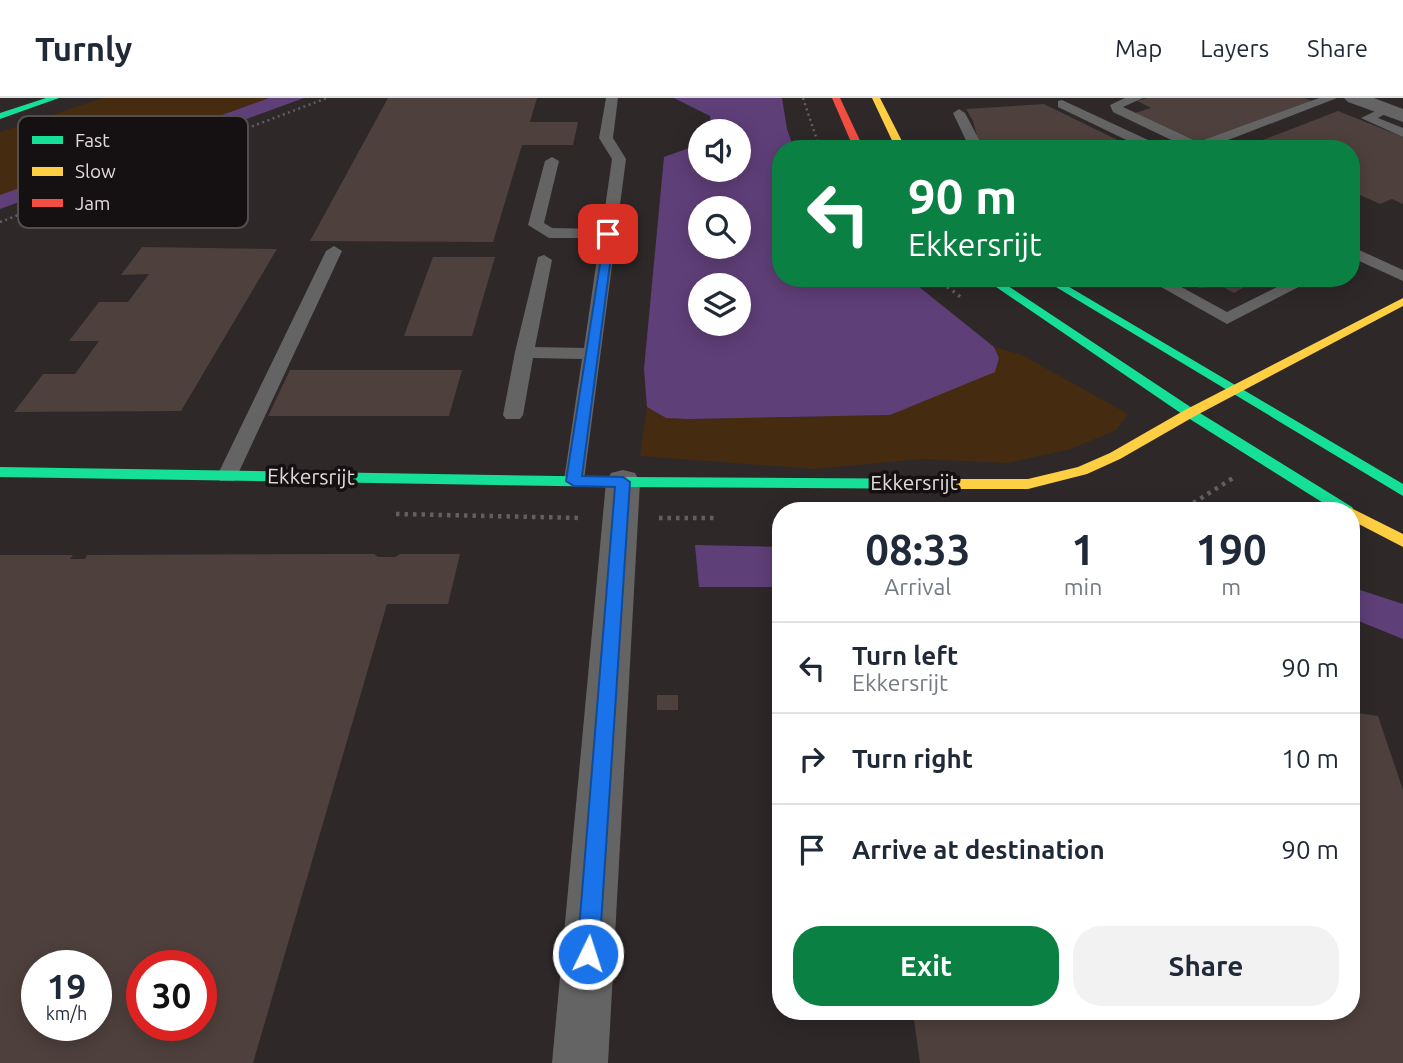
<!DOCTYPE html>
<html lang="en">
<head>
<meta charset="utf-8">
<style>
	body { margin:0; font-family:Ubuntu,sans-serif; background:#f2f2f3; color:#1f2937; height:100vh; display:flex; flex-direction:column; font-size:26px; white-space:nowrap }
	* { box-sizing:border-box; margin:0 }
	p { font-size:23px; color:#747a83 }
	.icon { flex:none; width:38px; height:38px; fill:none; stroke:currentColor; stroke-width:2; stroke-linecap:round; stroke-linejoin:round }
	.map { position:relative; flex:1; overflow:hidden }
	.side { position:absolute; left:772px; top:404px; width:588px; height:518px; display:flex; flex-direction:column; background:#fff; border-radius:28px; box-shadow:0 4px 18px #0003 }
	.side>* { flex:none }
	.top-card { position:absolute; left:772px; top:42px; width:588px; height:147px; border-radius:28px; box-shadow:0 4px 18px #0003; background:#0b8043; color:#fff; overflow:hidden }
	.buttons { position:absolute; left:688px; top:21px; display:grid; gap:14px }
	.buttons a { display:grid; place-items:center; width:63px; height:63px; border-radius:50%; background:#fff; box-shadow:0 4px 18px #0003; font-size:35px }
	.speed { position:absolute; left:21px; top:852px; display:flex; gap:14px; font-size:35px; font-weight:700; text-align:center }
	.speed>* { display:grid; place-content:center; width:91px; height:91px; border-radius:50%; background:#fff; box-shadow:0 4px 18px #0003; line-height:1 }
	.speed small { font-size:18px; font-weight:400 }
	.speed .limit { border:10px solid #d22; background:#fff; color:#111 }
	.pin { position:absolute; display:grid; place-items:center; width:60px; height:60px; color:#fff; margin:-30px; border-radius:14px; box-shadow:0 4px 10px #0006 }
	.me { position:absolute; width:77px; margin:-38px; rotate:4deg; stroke-linejoin:round; filter:drop-shadow(0 0 5px #0008) }
	.turn { display:flex; align-items:center; gap:24px; height:147px; padding:0 21px; font-size:32px }
	.turn .icon { width:91px; height:91px; stroke-width:2.5 }
	.turn b { display:block; font-size:49px; line-height:60px }
	.eta { display:flex; justify-content:space-evenly; align-items:center; height:119px; text-align:center }
	.eta b { font-size:42px; font-weight:600; line-height:49px }
	.cta { display:flex; gap:14px; margin-top:auto; padding:14px 21px }
	.cta a { flex:1; height:80px; border-radius:28px; background:#0b8043; color:#fff; font-size:28px; font-weight:600; line-height:80px; text-align:center }
	.cta a+a { background:#f2f2f3; color:#1f2937 }
	ul { padding:0; list-style:none }
	li { display:flex; align-items:center; gap:21px; height:91px; padding:0 21px; border-top:2px solid #e0e1e3 }
	li div { flex:1 }
	li b { display:block; font-size:26px }
	li em { font-style:normal }
	header { display:flex; align-items:center; gap:42px; box-sizing:border-box; height:98px; padding:0 35px; background:#fff; border-bottom:2px solid #e0e1e3 }
	header strong { font-size:33px }
	nav { display:flex; gap:38px; margin-inline-start:auto; font-size:24px }
	.map>svg:first-child { display:block }
</style>
</head>
<body>
<header>
<strong>Turnly</strong>
<nav><a>Map</a><a>Layers</a><a>Share</a></nav>
</header>
<div class="map">
<svg width="1403" height="965" viewBox="0 0 1403 965">
	<rect width="100%" height="100%" fill="#2e2829"/>
	<path fill="#452c11" d="M103 0H269L0 97V34Z
		M994 249 1022 257 1128 316 1116 332 1071 351 1007 365 922 361 814 371 640 358 647 309 666 320 688 321 890 317 999 260Z"/>
	<path fill="#5f3f78" fill-rule="evenodd" d="M269 0H304L0 111V97Z
		M674 0H782L787 31 794 51H780V180H908L994 249 999 260 995 274 890 317 688 321 666 320 647 309 644 271 664 59 700 46V72H738V33H711L710 18ZM700 110H738V149H700ZM700 187H738V226H700Z
		M695 447 780 449V489H699Z
		M1351 489 1403 506V541L1351 520Z"/>
	<path fill="#4e403d" fill-rule="evenodd" d="M388 0H537L530 24H578L573 47H522L493 144 310 143Z
		M1147 0H1304L1312 3 1198 44 1135 15 1151 10 1137 3Z
		M1044 6 1136 51H999L997 44 978 42 973 23 966 11Z
		M1338 13 1403 39V106L1392 101 1380 106 1351 93V51H1255L1247 48Z
		M142 149 277 151 181 313 14 314 43 276H75L99 243H69L99 204H128L149 176 121 177Z
		M433 159H495L472 238H404Z
		M1182 180H1259L1234 195 1214 184 1211 185V189L1199 190Z
		M290 272H462L449 318H268Z
		M344 456H374L378 459H395L400 456H460L448 506H387L253 965H0V457H73L70 461H85L87 457ZM37 868H96V928H37ZM142 868H201V928H142Z
		M657 597H678V612H657Z
		M1351 614 1378 618 1403 692V965H920L913 914H1351Z"/>
	<g fill="none" stroke-linecap="round" stroke-linejoin="round">
		<path stroke="#635f60" stroke-width="2.5" stroke-dasharray="2 3.5" stroke-linecap="butt" d="M803 0 820 51
			M0 124 327 0"/>
		<path stroke="#635f60" stroke-width="3.5" stroke-dasharray="2.5 4.5" stroke-linecap="butt" d="M936 180 962 200"/>
		<path stroke="#635f60" stroke-width="4.5" stroke-dasharray="3.5 5" stroke-linecap="butt" d="M1169 413 1195 404 1233 380
			M396 416 583 420
			M659 420H716"/>
		<path fill="#656464" fill-rule="evenodd" d="M606 0H618L613 40 626 61 584 382 581 387H567L564 382 582 261 533 260 523 317 520 321H506L503 317 515 254 538 159 544 157 552 162 535 249 584 250 600 140H549L528 127 545 63 552 59 559 63 544 125 552 130 602 131 612 61 599 40Z
			M1125 0H1143L1123 9 1198 44 1319 0H1337L1205 51H1190L1113 14 1110 7Z
			M1062 2 1161 48 1163 51H1145L1058 9V3Z
			M1386 8 1392 12 1378 20 1403 30V39L1361 20Z
			M959 11 965 15 984 51H970L953 15Z
			M334 148 342 153 237 378 234 383H220L217 378 326 153Z
			M1357 151 1403 172V183L1357 162 1351 164V153Z
			M1145 180H1165L1227 214 1295 180H1316L1227 226Z"/>
		<path fill="#656464" fill-rule="evenodd" d="M1344 0H1374L1403 11V24L1348 4Z
			M623 372 635 375 640 384 608 965H552L606 384 611 375Z"/>
		<path fill="#16e098" fill-rule="evenodd" d="M46 0H59L0 21V15Z
			M983 180H996L1195 312 1352 409 1354 413 1352 417 1351 413H1336L1185 318Z
			M1041 180H1054L1403 386V398Z
			M0 369 623 379 954 381 961 386 954 391 623 389 0 379Z"/>
		<path fill="#ffcf43" fill-rule="evenodd" d="M872 0H880L906 51H896Z
			M1403 200V208L1195 318 1120 361 1087 376 1028 391H954L947 386 954 381H1028L1078 369 1110 355 1185 312Z
			M1351 410 1403 436V449L1351 422V413H1345Z"/>
		<path fill="#f24e42" fill-rule="evenodd" d="M832 0H840L864 51H854Z"/>
	</g>
	<path fill="#1a73e8" stroke="#114b97" stroke-width="2" d="M605 134 614 136 582 378 623 379 630 384 599 856 596 864 588 867 581 864 577 856 615 389 574 388 566 383Z"/>
	<g text-anchor="middle" stroke-width="7" stroke-linejoin="round" paint-order="stroke">
		<g font-size="21" fill="#e2dbdc" stroke="#151011">
			<text transform="translate(311 379) rotate(1)" y="7">Ekkersrijt</text>
			<text x="914" y="392">Ekkersrijt</text>
		</g>
	</g>
	<rect x="18" y="18" width="230" height="112" rx="10" fill="#151011" stroke="#524d4e" stroke-width="2"/>
	<rect x="32" y="38" width="31" height="8" fill="#16e098"/>
	<rect x="32" y="69" width="31" height="9" fill="#ffcf43"/>
	<rect x="32" y="101" width="31" height="8" fill="#f24e42"/>
	<g font-size="19" fill="#e2dbdc">
		<text x="75" y="49">Fast</text>
		<text x="75" y="80">Slow</text>
		<text x="75" y="112">Jam</text>
	</g>
</svg>
<div class="buttons">
<a><svg class="icon" aria-label="sound" viewBox="0 0 24 24"><path d="M4 9h4l5-4v14l-5-4H4zM17 9q2 3 0 6"/></svg></a>
<a><svg class="icon" aria-label="search" viewBox="0 0 24 24"><circle cx="10" cy="10" r="6"/><path d="M15 15l6 6"/></svg></a>
<a><svg class="icon" aria-label="layers" viewBox="0 0 24 24"><path d="M12 4l9 5-9 5-9-5zM3 14l9 5 9-5"/></svg></a>
</div>
<div class="speed"><div>19<small>km/h</small></div><div class="limit">30</div></div>
<div class="pin" style="left:608px;top:136px;background:#d93025"><svg class="icon" aria-label="arrive" viewBox="0 0 24 24"><path d="M6 21V4h12l-3 4 3 4H6"/></svg></div>
<svg class="me" style="left:588px;top:856px" viewBox="-20 -20 40 40"><circle r="17" fill="#1a73e8" stroke="#fff" stroke-width="3"/><path d="M0-11L8 9 0 5-8 9z" fill="#fff"/></svg>
<div class="top-card">
<div class="turn"><svg class="icon" aria-label="left" viewBox="0 0 24 24"><path d="M17 20v-9H6M10 6l-5 5 5 5"/></svg><div><b>90 m</b>Ekkersrijt</div></div>
</div>
<section class="side">
<div class="eta">
<div><b>08:33</b><p>Arrival</p></div>
<div><b>1</b><p>min</p></div>
<div><b>190</b><p>m</p></div>
</div>
<ul>
<li><svg class="icon" aria-label="left" viewBox="0 0 24 24"><path d="M17 20v-9H6M10 6l-5 5 5 5"/></svg><div><b>Turn left</b><p>Ekkersrijt</p></div><em>90 m</em></li>
<li><svg class="icon" aria-label="right" viewBox="0 0 24 24"><path d="M7 20v-9h11M14 6l5 5-5 5"/></svg><div><b>Turn right</b></div><em>10 m</em></li>
<li><svg class="icon" aria-label="arrive" viewBox="0 0 24 24"><path d="M6 21V4h12l-3 4 3 4H6"/></svg><div><b>Arrive at destination</b></div><em>90 m</em></li>
</ul>
<div class="cta"><a>Exit</a><a>Share</a></div>
</section>
</div>
</body>
</html>
